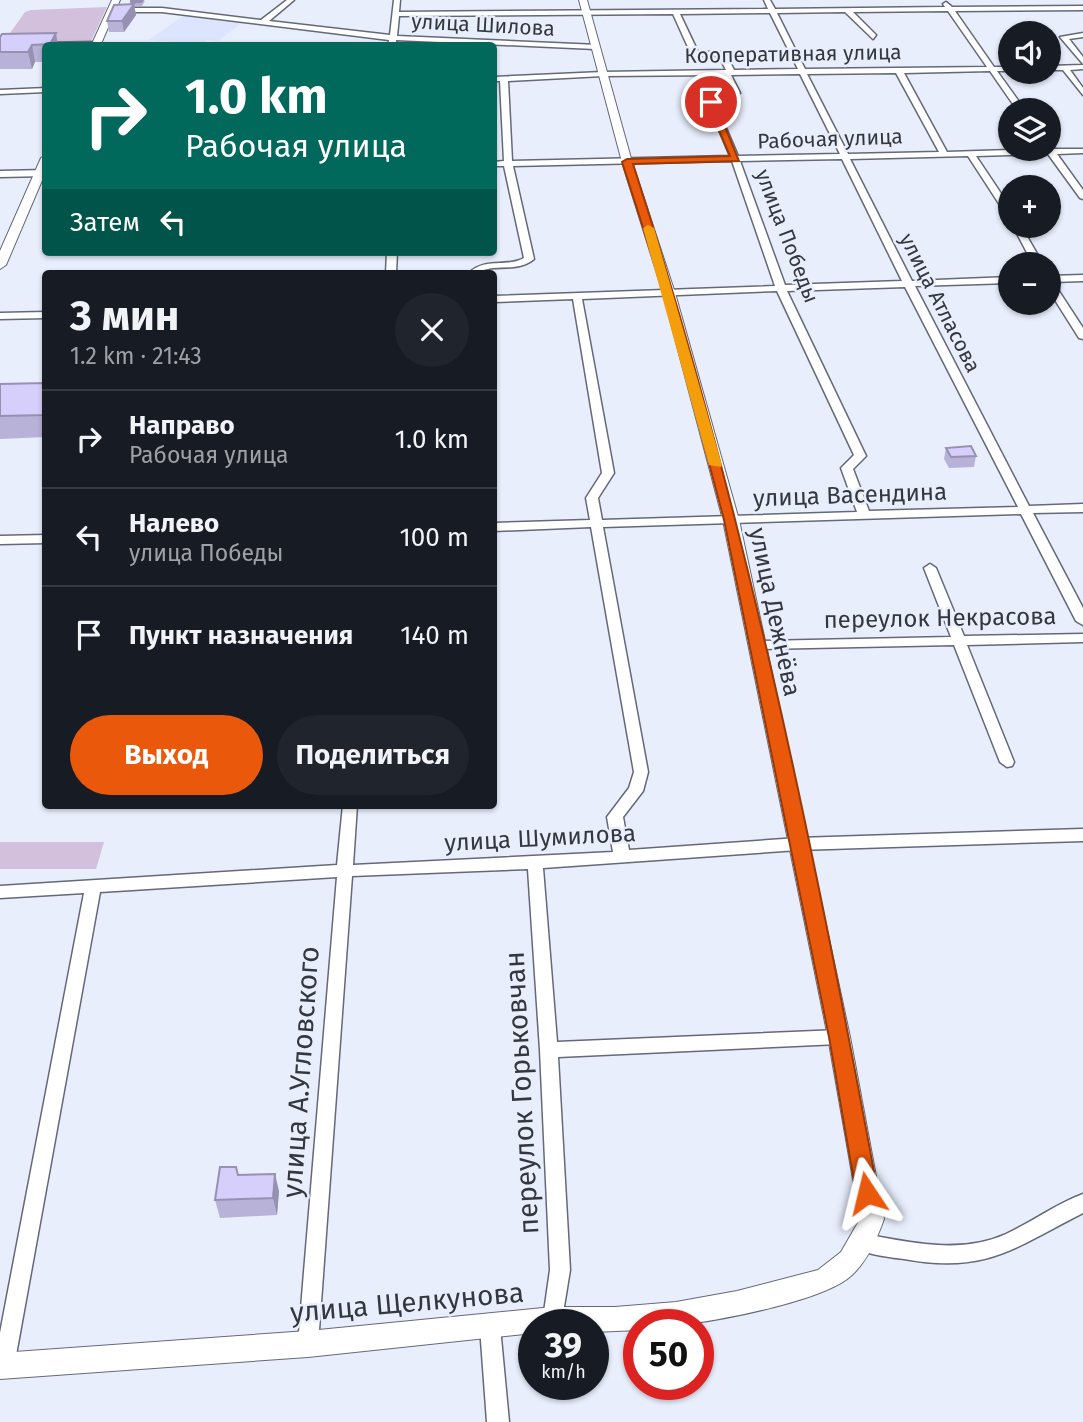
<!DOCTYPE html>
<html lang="ru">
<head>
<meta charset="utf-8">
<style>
	body { margin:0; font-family:"Fira Sans",sans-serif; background:#20242c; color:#f1f3f6; height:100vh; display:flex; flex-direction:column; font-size:26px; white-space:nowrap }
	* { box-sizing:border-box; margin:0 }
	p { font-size:23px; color:#9ea1a6 }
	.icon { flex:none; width:38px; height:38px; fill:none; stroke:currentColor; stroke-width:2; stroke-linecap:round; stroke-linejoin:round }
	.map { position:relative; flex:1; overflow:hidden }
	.sheet { position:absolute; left:42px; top:270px; width:455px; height:539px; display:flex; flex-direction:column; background:#171b24; border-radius:7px; box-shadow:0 2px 5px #0004 }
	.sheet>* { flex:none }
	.guide { position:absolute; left:42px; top:42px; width:455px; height:214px; border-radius:7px; box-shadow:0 2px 5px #0004; background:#00695c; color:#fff; overflow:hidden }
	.tools { position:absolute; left:998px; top:21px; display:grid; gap:14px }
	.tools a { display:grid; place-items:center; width:63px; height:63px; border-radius:50%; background:#171b24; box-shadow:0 2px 5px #0004; font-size:35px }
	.speed { position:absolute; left:518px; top:1309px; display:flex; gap:14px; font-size:35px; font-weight:700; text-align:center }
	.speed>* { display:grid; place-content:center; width:91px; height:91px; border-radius:50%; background:#171b24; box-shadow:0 2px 5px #0004; line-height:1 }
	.speed small { font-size:18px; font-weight:400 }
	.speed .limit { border:10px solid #d22; background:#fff; color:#111 }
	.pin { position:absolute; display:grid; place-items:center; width:60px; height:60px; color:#fff; margin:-30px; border:4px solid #fff; border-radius:50%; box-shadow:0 2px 7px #0007 }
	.me { position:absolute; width:77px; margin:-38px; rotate:350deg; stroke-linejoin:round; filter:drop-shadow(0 0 5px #0008) }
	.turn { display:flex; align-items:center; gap:24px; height:147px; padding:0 28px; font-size:32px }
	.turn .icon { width:91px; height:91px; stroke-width:2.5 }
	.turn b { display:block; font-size:49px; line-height:60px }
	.then { display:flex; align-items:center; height:66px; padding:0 28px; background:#0003; gap:14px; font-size:26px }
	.round { display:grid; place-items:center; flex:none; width:74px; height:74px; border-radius:37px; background:#20242c }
	.headline { display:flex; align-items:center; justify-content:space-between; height:119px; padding:0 28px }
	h1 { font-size:42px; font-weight:700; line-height:52px }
	.cta { display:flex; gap:14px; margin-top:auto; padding:14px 28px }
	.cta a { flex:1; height:80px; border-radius:42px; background:#ea580c; color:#fff; font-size:28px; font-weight:700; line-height:80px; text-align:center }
	.cta a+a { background:#20242c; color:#f1f3f6 }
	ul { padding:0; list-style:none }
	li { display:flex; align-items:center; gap:21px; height:98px; padding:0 28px; border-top:2px solid #363941 }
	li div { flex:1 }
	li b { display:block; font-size:26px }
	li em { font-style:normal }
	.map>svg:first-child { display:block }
</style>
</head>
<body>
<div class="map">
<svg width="1083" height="1422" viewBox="0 0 1083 1422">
	<rect width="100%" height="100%" fill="#e8eefc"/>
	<path fill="#dce5fd" d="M183 16 242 23 218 41 207 40 201 44 148 40Z"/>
	<path fill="#d2c0dc" d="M107 7 91 41 3 43 25 12 31 10Z
		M0 842H104L96 869H0Z"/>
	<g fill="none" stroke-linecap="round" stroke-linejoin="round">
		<defs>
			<path id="minor" d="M287 0H294L269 21 390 35 394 0H400L399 12 768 9 764 0H770L775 9 945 7 943 4 946 2 952 7 1083 6V10L955 11 994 67H1010V71H997L1025 110H1017L990 71 904 73 947 152 1045 149H1048V146L1053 149H1083V153L1057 154 1083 190V199L1080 198 1048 154 976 156 1010 207V217L1007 216 968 156 850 159 912 281 1010 277V283L915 286 1029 506 1083 504V512L1033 513 1083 608V625L1076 621 1021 514 603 527 648 772 643 791 623 817 629 850 798 838 1083 829V841L798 850 543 868 557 1042 839 1030 845 1032 848 1037 845 1042 839 1044 558 1057 570 1270 561 1325H545L543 1319 550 1270 540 1050 528 869 352 876 318 1344 315 1351 308 1354 301 1351 298 1344 337 877 100 892 14 1366 11 1373 4 1376 0 1375V1333L84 893 0 898V886L337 865 343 805H357L353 865 613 852 607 817 629 788 634 772 591 527 494 531V523L590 520 586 498 602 473 573 299 494 302V296L775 286 732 161 513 166 534 259C522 269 508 267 493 268 484 269 478 273 469 273 485 257 506 268 524 258L504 166H494V162L504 161 500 81H494V77L603 72 726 70 719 56H692L673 14 399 16 397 36 598 45 595 49 396 40V46H388L389 40 162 12H116L113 10 116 8H162L261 20ZM948 11 987 67 805 69 777 13 845 12 873 39 876 35 853 12ZM770 13 798 69 734 70 725 52H698L680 14ZM896 73 939 152 848 154 807 74ZM800 74 840 154 738 156 715 102 719 99 740 93 731 75ZM724 75 732 92 713 95 707 102 730 156 512 161 508 81 603 76ZM842 159 902 281 785 285 740 161ZM905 287 1018 507 869 511 853 469 866 456 787 291ZM777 291 854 455 841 468 857 512 602 520 598 498 614 473 582 299Z
				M1083 33V37L1069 39 1083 57V64L1060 37Z
				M96 42 99 46 40 47 36 45 40 43Z
				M1083 65V69L1070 70 1083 88V95L1063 70H1048V66Z
				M46 88V92L0 94V90Z
				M46 170V176L0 177V171Z
				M1013 226H1021L1043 264H1033Z
				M387 252H397L396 273H386Z
				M1083 275V281L1053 282 1083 328V339L1079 338 1048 289V276Z
				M46 312V318L0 319V313Z
				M46 535V543L0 544V536Z
				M930 564 936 568 964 636 1083 634V642L967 645 1014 762 1012 766 1007 767 1000 762 954 645 757 649 750 645 757 641 951 637 924 568Z
				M1083 1194V1213C1014 1248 986 1274 904 1259 888 1257 871 1255 856 1249L853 1243 856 1237 863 1234C911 1242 959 1255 1006 1234 1032 1222 1056 1204 1083 1194Z
				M490 1317 497 1320 500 1327 509 1422H487L480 1327 483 1320Z"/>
			<path id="major" d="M112 0H120L100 46H91Z
				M579 0H587L632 162 675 293 739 520 850 1037 884 1219C877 1239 868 1260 852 1275 826 1300 726 1319 688 1324 672 1326 655 1325 639 1325V1330L593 1332V1325H534V1333L308 1357 0 1379V1353L308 1331 553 1307H615L676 1302 737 1291 818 1270 841 1252 860 1219 828 1037 723 520 663 293 622 162Z
				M46 155V171L6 265 0 269V251L41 158Z"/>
		</defs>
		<use href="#minor" stroke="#646978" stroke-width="3"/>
		<use href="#major" stroke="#646978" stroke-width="2"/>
		<use href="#minor" fill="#fff" fill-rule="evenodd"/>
		<use href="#major" fill="#fff" fill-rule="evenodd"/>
	</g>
	<path fill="#b8b2d8" d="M145 1 142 6H134L136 15 124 32H109L107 21 131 4V2Z
		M0 37 58 46H46V62H35L32 69H0Z
		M46 383V437L0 439V384Z
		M946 448 976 456 974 467 949 468 944 459Z
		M238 1175 279 1191 277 1215 220 1218 215 1200Z"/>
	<path fill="#9691b0" d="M134 4 136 15 124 32 122 21Z
		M56 33 58 46H51L50 44Z
		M32 45 35 62 32 69 28 52Z
		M275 1174 279 1191 277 1215 273 1198Z"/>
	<path fill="#d6cffb" stroke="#9691b0" stroke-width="2" d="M131 0H143L141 2H131Z
		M134 4 122 21H107L114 5Z
		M56 33 50 44 32 45 28 52H0V37L2 34Z
		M46 383V415L0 416V384Z
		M971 446 976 456 951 457 946 448Z
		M220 1167H236L238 1175 275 1174 273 1198 215 1200Z"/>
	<path fill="#ea580c" stroke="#983908" stroke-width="2" d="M711 100 715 102 739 161 633 164C742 499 814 846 878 1193L875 1200 867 1202 859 1200 856 1193 829 1037 724 520 664 293 622 162 627 159 730 156 707 102Z"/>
	<path fill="#f59e0b" d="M648 225 654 228 722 465 721 467 709 465 643 228Z"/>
	<g text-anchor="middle" stroke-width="5" stroke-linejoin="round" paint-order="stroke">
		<g font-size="21" fill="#35373e" stroke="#e8eefc">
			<text transform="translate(483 25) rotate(3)" y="7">улица Шилова</text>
			<text transform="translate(793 54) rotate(-1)" y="7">Кооперативная улица</text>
			<text transform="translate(830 139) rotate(-2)" y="7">Рабочая улица</text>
			<text transform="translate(787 236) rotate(69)" y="7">улица Победы</text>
			<text transform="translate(940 303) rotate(63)" y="7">улица Атласова</text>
		</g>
		<g font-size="24" fill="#35373e" stroke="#e8eefc">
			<text transform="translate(850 495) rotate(-2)" y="8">улица Васендина</text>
			<text transform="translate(775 612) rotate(78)" y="8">улица Дежнёва</text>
			<text transform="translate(940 618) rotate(-1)" y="8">переулок Некрасова</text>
			<text transform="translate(540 838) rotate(-3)" y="8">улица Шумилова</text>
		</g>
		<g font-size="28" fill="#35373e" stroke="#e8eefc">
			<text transform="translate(300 1072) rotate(-86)" y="10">улица А.Угловского</text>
			<text transform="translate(521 1093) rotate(-93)" y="10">переулок Горьковчан</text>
			<text transform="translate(407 1302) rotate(-5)" y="10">улица Щелкунова</text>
		</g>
	</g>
</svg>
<div class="tools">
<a><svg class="icon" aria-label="sound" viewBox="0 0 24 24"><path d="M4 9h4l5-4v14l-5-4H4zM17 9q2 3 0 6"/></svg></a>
<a><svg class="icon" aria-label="layers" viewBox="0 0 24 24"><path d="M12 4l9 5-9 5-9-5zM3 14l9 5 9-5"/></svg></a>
<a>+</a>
<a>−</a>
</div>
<div class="speed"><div>39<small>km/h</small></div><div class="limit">50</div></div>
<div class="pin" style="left:711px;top:102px;background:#d93025"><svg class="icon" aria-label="arrive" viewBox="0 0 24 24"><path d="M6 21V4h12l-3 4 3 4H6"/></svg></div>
<svg class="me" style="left:867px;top:1193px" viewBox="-20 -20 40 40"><path d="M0-17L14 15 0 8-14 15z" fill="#ea580c" stroke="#fff" stroke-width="4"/></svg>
<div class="guide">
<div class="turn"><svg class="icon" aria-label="right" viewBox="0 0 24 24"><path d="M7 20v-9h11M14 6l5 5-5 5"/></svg><div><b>1.0 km</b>Рабочая улица</div></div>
<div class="then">Затем<svg class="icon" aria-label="left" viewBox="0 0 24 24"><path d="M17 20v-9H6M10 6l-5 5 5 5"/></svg></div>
</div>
<section class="sheet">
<div class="headline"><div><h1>3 мин</h1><p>1.2 km · 21:43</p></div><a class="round"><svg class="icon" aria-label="close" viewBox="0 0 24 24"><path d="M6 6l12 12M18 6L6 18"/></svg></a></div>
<ul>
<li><svg class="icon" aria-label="right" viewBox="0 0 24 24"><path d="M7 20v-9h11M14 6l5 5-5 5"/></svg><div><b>Направо</b><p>Рабочая улица</p></div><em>1.0 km</em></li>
<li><svg class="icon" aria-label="left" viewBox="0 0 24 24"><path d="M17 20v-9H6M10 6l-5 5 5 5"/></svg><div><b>Налево</b><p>улица Победы</p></div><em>100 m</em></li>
<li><svg class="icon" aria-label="arrive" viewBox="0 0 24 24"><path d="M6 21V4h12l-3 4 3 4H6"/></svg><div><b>Пункт назначения</b></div><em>140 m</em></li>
</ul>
<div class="cta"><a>Выход</a><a>Поделиться</a></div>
</section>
</div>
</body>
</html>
